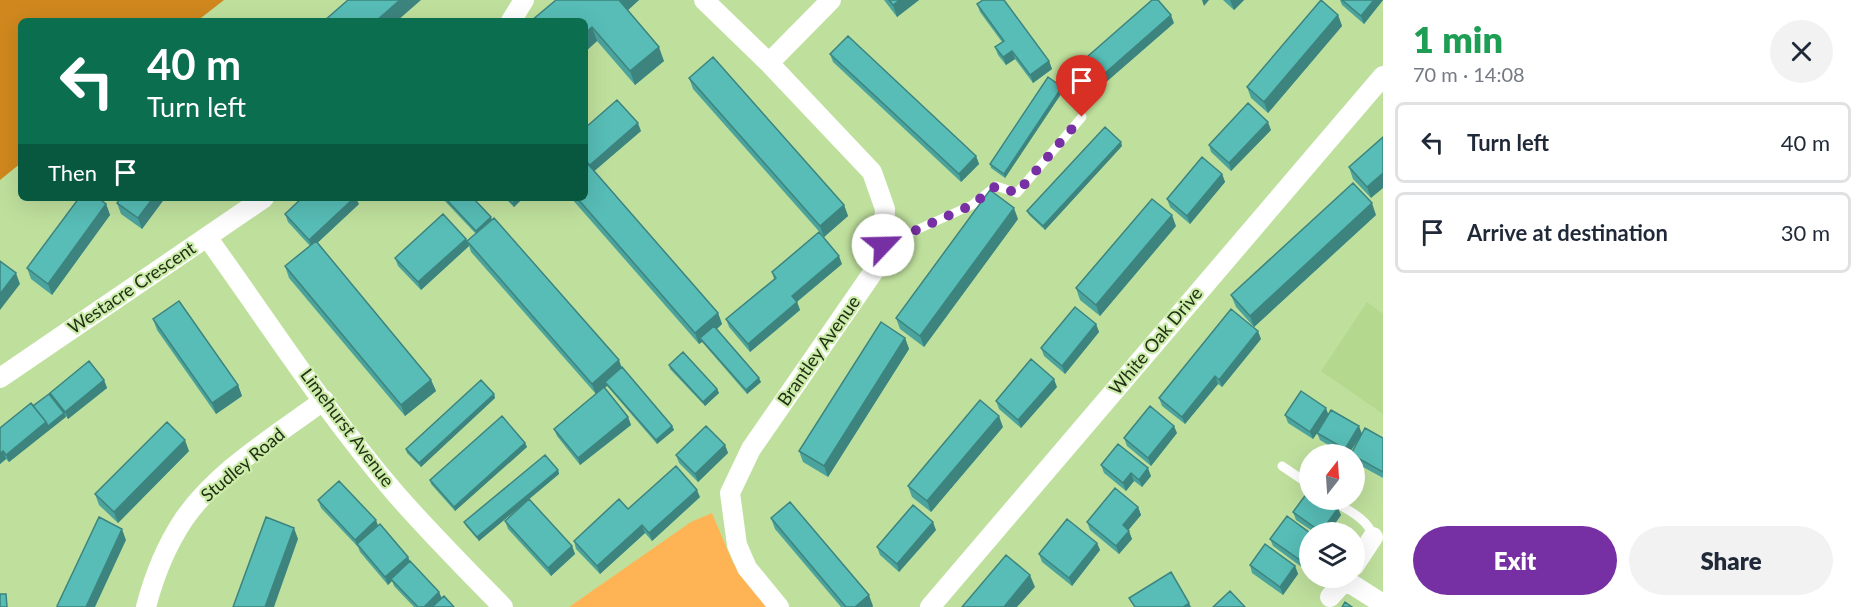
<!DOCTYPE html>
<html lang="en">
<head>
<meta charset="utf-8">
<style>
	body { margin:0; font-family:Lato,sans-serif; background:#f2f2f3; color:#1f2937; height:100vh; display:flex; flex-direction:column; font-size:22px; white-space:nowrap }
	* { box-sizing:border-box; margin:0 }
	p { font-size:20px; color:#747a83 }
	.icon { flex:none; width:33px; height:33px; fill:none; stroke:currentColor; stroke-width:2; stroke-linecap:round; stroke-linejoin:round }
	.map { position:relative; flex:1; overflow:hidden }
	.side { display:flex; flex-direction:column; background:#fff; width:480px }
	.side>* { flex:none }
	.banner { position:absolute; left:18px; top:18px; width:570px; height:183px; border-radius:9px; box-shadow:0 6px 24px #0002; background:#0b6e4f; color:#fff; overflow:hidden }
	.needle { width:39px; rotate:17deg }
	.controls { position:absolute; left:1299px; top:444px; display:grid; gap:12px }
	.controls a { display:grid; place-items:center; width:66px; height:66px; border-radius:50%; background:#fff; box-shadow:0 6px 24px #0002; font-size:30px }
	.pin { position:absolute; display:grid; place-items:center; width:51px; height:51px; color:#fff; margin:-62px -26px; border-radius:50% 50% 50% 0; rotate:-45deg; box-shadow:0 0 6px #0007 }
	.pin .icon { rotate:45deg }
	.me { position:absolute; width:66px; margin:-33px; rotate:66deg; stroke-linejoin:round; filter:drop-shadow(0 0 4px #0008) }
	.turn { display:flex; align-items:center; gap:21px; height:126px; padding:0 30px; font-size:27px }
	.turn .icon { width:78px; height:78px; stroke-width:2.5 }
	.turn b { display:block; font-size:42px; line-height:51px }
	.then { display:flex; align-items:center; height:57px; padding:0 30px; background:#0003; gap:12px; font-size:22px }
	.round { display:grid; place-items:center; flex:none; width:63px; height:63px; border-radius:32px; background:#f2f2f3 }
	.head { display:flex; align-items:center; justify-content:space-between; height:102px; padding:0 30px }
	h1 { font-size:36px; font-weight:800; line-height:45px; color:#1e9e55 }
	.action { display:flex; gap:12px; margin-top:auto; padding:12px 30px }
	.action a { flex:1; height:69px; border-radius:36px; background:#7730a3; color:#fff; font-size:24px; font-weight:800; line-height:69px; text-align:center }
	.action a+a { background:#f2f2f3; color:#1f2937 }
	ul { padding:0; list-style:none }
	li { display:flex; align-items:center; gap:18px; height:81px; margin:0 12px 9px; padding:0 18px; border:3px solid #e0e1e3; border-radius:9px }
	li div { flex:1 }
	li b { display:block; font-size:22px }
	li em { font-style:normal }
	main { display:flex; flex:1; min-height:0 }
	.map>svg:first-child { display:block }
</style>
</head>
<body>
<main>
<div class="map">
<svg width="1383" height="607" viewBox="0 0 1383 607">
	<rect width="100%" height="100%" fill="#bfe09d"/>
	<path fill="#b4d88e" d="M1367 302 1383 314V414L1321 371Z"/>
	<path fill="#feb355" d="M712 513 733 563 767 607H569L691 522Z"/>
	<path fill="#d0881e" d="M0 0H224L197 21H21V163L0 180Z"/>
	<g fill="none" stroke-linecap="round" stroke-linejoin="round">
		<path stroke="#fff" stroke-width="9" d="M883 245 972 205 996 186 1017 193 1082 117
			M1282 466 1310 485
			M1331 500C1346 509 1369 519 1373 537"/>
		<path stroke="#fff" stroke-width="20" d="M704 0 769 63 872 172 885 209 883 248 876 268 751 449 730 493 737 545 747 568 779 607
			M511 21 524 0
			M769 63 831 0
			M207 237C269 323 327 414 396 494 430 533 467 570 503 607
			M0 378 264 198
			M1354 566 1373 537
			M1345 580 1383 604
			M1330 597 1347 578
			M146 607C154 576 166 546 184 519 219 469 276 436 324 400
			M930 607 1383 76"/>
	</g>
	<path fill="#4ba39d" d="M556 0H639L627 10 664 61 635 85 597 41 585 52V21Z
		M884 0H919L897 17Z
		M1223 0H1244L1234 10Z
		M1340 0H1383L1364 24 1342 5Z
		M977 4 1049 61 1052 69 1033 83 1015 59 1006 65 998 55 995 47 1002 42 980 12Z
		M1338 15 1342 26 1268 113 1251 98 1247 87Z
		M1174 23 1082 103 1066 85 1063 78Z
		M830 54 976 156 979 164 961 182 833 62Z
		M689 78 844 205 848 216 824 237 693 89Z
		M1062 87 1063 91 1005 178 991 168 990 164Z
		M585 128 641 131 594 171 718 313 722 324 717 329 761 382 747 394 702 342 699 344 571 198H585L587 166 585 164Z
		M1271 130 1231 171 1211 152 1209 145Z
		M1383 137 1371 198 1353 179 1349 167Z
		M1122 146 1045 230 1029 215 1027 211Z
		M1222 174 1225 182 1190 224 1170 207 1167 199Z
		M121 198H165L142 229 121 214 117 203Z
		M442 198H473L622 367 672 426 674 430 657 444 607 386 604 388 628 417 631 425 580 465 557 436 554 429 596 394 471 252 469 246 421 290 398 266 395 258 466 239 467 241 476 234Z
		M505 198H523L514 207Z
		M106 204 110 215 52 295 31 279 27 268Z
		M359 204 317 243 431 380 436 391 405 416 289 278 285 266 310 246 288 222 285 214Z
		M1376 215 1254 327 1236 307 1231 295Z
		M1018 219 924 347 900 329 896 318Z
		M1176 226 1100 316 1080 300 1076 288Z
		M842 264 797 302 800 310 750 352 729 327 726 319 774 279 772 272Z
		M153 319 238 385 242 396 216 414 157 330Z
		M1096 324 1099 332 1065 374 1044 356 1041 348Z
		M905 338 909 349 828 477 803 462 799 451Z
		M1261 339 1222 387 1218 384 1185 424 1162 406 1159 398Z
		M669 365 717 389 719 393 705 406 670 369Z
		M104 380 107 388 68 419 66 416 9 462 6 459 0 464V428L33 406 51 397 50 393Z
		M1057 387 1021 428 999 409 996 401Z
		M494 394 495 398 421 467 407 453 406 449Z
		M1328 414 1349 454H1343L1320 440 1317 433 1313 439 1288 423 1285 415Z
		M1003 427 931 512 912 497 908 486Z
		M1177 433 1151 466 1127 446 1124 438Z
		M1383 438V478L1354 462V454H1351Z
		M525 443 527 447 455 511 431 484 430 480Z
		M725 445 728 453 698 482 679 463 676 455Z
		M189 451 118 523 99 505 95 494Z
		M1101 465 1151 476 1142 487 1134 481 1126 491 1104 473Z
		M558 470 559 474 479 541 466 526 464 522Z
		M700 497 652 541 645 533 600 574 576 549 574 541 628 509Z
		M318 500 408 557 410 561 439 592 442 598 454 607H414L394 586 392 581 388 585 360 552 358 547 321 508Z
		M1138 507 1141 515 1128 530 1132 539 1119 554 1090 530 1087 522Z
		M1293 512 1341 515 1329 532H1314L1296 520Z
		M771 518 873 606 872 607H841L775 529Z
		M505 521 572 546 575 554 551 576 508 529Z
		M936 530 899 572 880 555 877 547Z
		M1310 533V558L1303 568 1273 546 1270 539Z
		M1097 543 1100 550 1072 586 1042 562 1039 554Z
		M1250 565 1295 566 1298 574 1283 595 1252 573Z"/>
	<path fill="#3d847f" d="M400 0H421L397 21H376Z
		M619 0H639L624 14Z
		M900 0H919L897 17 893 5Z
		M1202 0H1209L1204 6Z
		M1230 0H1244L1234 10Z
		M1374 0H1383L1364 24 1361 16Z
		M1171 15 1174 23 1082 103 1079 96Z
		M1338 15 1342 26 1268 113 1264 102Z
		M592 27 597 41 585 52V33Z
		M659 47 664 61 635 85 630 71Z
		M1012 51 1015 59 1006 65 1003 57Z
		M1049 61 1052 69 1033 83 1030 75Z
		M1062 87 1063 91 1005 178 1004 174Z
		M1268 122 1271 130 1231 171 1229 163Z
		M638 123 641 131 592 173 590 165Z
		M1121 142 1122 146 1045 230 1043 226Z
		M976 156 979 164 961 182 959 174Z
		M1383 173V188L1371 198 1367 187Z
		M1222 174 1225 182 1190 224 1187 216Z
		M153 198H165L142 229 138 218Z
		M354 198H356L359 204 312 248 309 240Z
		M518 198H523L514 207 512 203Z
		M1372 203 1376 215 1254 327 1250 316Z
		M106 204 110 215 52 295 48 284Z
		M844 205 848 216 824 237 820 226Z
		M1014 208 1018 219 924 347 920 336Z
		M1172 215 1176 226 1100 316 1096 305Z
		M491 217 492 221 477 235 476 231Z
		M466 239 469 246 421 290 418 282Z
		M839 256 842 264 794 304 792 296Z
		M16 273 20 284 0 310V294Z
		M797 302 800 310 750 352 748 344Z
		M718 313 722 324 703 341 700 338 702 342 699 344 695 333Z
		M1096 324 1099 332 1065 374 1062 366Z
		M1258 331 1261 339 1222 387 1219 380Z
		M905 338 909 349 828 477 824 466Z
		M619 360 623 371 605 382 607 386 596 395 592 384Z
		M1215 376 1218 384 1185 424 1182 417Z
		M759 378 761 382 747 394 746 390Z
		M1054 379 1057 387 1021 428 1018 420Z
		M104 380 107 388 68 419 65 412Z
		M431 380 436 391 405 416 401 405Z
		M238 385 242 396 216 414 212 403Z
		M717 389 719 393 705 406 703 402Z
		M494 394 495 398 421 467 419 463Z
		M1326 408 1329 416 1313 439 1310 432Z
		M64 413 66 417 9 462 6 455 46 422Z
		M999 416 1003 427 931 512 927 501Z
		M628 417 631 425 580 465 578 458Z
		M672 426 674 430 657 444 656 440Z
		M1174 426 1177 433 1151 466 1148 458Z
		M1359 426 1362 434 1349 454H1347L1345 449Z
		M185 440 189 451 118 523 114 512Z
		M525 443 527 447 455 511 454 507Z
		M725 445 728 453 698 482 695 474Z
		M3 451 6 459 0 464V454Z
		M1148 468 1151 476 1142 487 1139 480Z
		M558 470 559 474 479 541 477 537Z
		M1131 473 1134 481 1126 491 1123 483Z
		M697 490 700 497 652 541 649 533Z
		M1138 507 1141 515 1126 533 1123 525Z
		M1338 508 1341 515 1329 532H1321Z
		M376 520 379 528 357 544 358 547 355 540Z
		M933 522 936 530 899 572 897 564Z
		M642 525 645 533 600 574 597 566Z
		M294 528 298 539 274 607H265Z
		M122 529 126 540 95 607H86Z
		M1129 531 1132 539 1119 554 1116 546Z
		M1097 543 1100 550 1072 586 1069 578Z
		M572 546 575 554 551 576 548 568Z
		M1310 547V558L1303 568 1300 560Z
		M408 557 411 565 391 579 392 581 388 585 385 577Z
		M1295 566 1298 574 1283 595 1280 587Z
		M1030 575 1035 587 1017 607H1004Z
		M439 592 442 600 435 607H424Z
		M869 595 873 606 872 607H855Z
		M1189 603 1191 607H1183Z"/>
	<path fill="#57bdb6" stroke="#3d847f" stroke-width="1.5" d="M348 0H400L376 21H324Z
		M556 0H619L659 47 630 71 592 27 585 33V21H531Z
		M889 0H900L893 5Z
		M983 0H1004L1049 61 1030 75 1012 51 1003 57 995 47 1004 41 977 4Z
		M1152 0H1158L1171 15 1079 96 1063 78Z
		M1321 0 1338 15 1264 102 1247 87Z
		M1342 0H1374L1361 16Z
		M848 36 976 156 959 174 830 54Z
		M713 57 844 205 820 226 689 78Z
		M1048 77 1062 87 1004 174 990 164Z
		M617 100 638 123 590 165 585 160V128Z
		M1248 103 1268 122 1229 163 1209 145Z
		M1105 127 1121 142 1043 226 1027 211Z
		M1383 137V173L1367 187 1349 167Z
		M1202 157 1222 174 1187 216 1167 199Z
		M588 164 718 313 695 333 577 198H585V167Z
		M1353 183 1372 203 1250 316 1231 295Z
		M990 190 1014 208 920 336 896 318Z
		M79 198H98L106 204 48 284 27 268Z
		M121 198H153L138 218 117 203Z
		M302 198H354L309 240 285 214Z
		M445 198H473L491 217 476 231Z
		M507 198H518L512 203Z
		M1152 199 1172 215 1096 305 1076 288Z
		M443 214 466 239 418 282 395 258Z
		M494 218 619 360 592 384 467 241Z
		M819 232 839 256 792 296 797 302 748 344 726 319 776 278 772 272Z
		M316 241 431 380 401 405 285 266Z
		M0 261 16 273 0 294Z
		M179 301 238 385 212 403 153 319Z
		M1075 307 1096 324 1062 366 1041 348Z
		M1231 309 1258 331 1219 380 1215 376 1182 417 1159 398Z
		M881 322 905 338 824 466 799 451Z
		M714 326 759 378 746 390 700 338Z
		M683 352 717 389 703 402 669 365Z
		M1031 359 1054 379 1018 420 996 401Z
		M89 361 104 380 65 412 50 393Z
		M622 367 672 426 656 440 605 382Z
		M481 380 494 394 419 463 406 449Z
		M604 387 628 417 578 458 554 429Z
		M1301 391 1326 408 1310 432 1285 415Z
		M49 394 64 413 48 426 46 422 33 406Z
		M980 400 999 416 927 501 908 486Z
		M31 403 46 422 6 455 3 451 0 454V428Z
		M1150 406 1174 426 1148 458 1124 438Z
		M1331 410 1359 426 1345 449 1317 433Z
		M502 416 525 443 454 507 430 480Z
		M167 422 185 440 114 512 95 494Z
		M706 426 725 445 695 474 676 455Z
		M1365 428 1383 438V472L1354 456V454H1351Z
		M1118 444 1148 468 1139 480 1131 473 1123 483 1101 465Z
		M545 455 558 470 477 537 464 522Z
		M676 466 697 490 649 533 642 525 597 566 574 541 619 499 628 509Z
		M339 481 376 520 355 540 318 500Z
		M1115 488 1138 507 1123 525 1129 531 1116 546 1087 522Z
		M1310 489V500H1326L1338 508 1321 532 1293 512Z
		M529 499 572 546 548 568 505 521Z
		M790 502 869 595 855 607H846L771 518Z
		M913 505 933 522 897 564 877 547Z
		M1287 516 1310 533V547L1300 560 1270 539Z
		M99 517 122 529 86 607H60L57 606Z
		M266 517 294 528 265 607H233Z
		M1067 519 1097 543 1069 578 1039 554Z
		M380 524 408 557 385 577 357 544Z
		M1265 544 1295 566 1280 587 1250 565Z
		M1006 555 1030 575 1004 607H962Z
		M410 561 439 592 424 607H418L391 579Z
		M1171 572 1189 603 1183 607H1135L1129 598Z
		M1230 591 1245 607H1213Z
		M0 594H6L7 607H0Z
		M444 596 454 607H432Z
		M1345 602 1352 607H1342Z"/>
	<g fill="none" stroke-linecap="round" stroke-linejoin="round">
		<path stroke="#7730a3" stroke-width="10" stroke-dasharray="0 18" d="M883 245 972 205 996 186 1017 193 1082 117"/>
	</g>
	<g text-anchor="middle" stroke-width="4.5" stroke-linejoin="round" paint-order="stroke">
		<g font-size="18" fill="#233015" stroke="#ccedaa">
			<text transform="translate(132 288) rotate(-34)" y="6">Westacre Crescent</text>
			<text transform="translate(1156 341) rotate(-50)" y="6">White Oak Drive</text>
			<text transform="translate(819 351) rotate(-55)" y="6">Brantley Avenue</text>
			<text transform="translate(347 428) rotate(53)" y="6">Limehurst Avenue</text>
			<text transform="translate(243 465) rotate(-40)" y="6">Studley Road</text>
		</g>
	</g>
</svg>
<div class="controls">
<a><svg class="needle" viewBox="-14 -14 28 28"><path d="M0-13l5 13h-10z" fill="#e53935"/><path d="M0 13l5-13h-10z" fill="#747a83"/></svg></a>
<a><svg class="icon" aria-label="layers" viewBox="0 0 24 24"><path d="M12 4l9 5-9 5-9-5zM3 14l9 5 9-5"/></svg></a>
</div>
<div class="pin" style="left:1082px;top:117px;background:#d93025"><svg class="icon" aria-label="arrive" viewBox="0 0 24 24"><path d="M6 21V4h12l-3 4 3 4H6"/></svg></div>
<svg class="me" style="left:883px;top:245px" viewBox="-20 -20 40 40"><circle r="19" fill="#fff"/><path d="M0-13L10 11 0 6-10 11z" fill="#7730a3"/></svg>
<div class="banner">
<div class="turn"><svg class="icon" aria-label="left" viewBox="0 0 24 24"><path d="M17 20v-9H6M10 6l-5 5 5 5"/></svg><div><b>40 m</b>Turn left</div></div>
<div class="then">Then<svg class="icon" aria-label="arrive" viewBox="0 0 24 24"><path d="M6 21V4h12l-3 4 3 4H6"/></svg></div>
</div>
</div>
<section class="side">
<div class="head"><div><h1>1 min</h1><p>70 m · 14:08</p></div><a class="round"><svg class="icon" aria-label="close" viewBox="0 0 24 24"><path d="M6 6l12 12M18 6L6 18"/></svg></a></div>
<ul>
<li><svg class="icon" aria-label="left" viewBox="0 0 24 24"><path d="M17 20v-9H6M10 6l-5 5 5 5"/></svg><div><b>Turn left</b></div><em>40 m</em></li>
<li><svg class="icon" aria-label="arrive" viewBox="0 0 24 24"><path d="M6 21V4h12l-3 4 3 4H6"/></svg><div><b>Arrive at destination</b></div><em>30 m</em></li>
</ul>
<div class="action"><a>Exit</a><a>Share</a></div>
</section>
</main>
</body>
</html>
